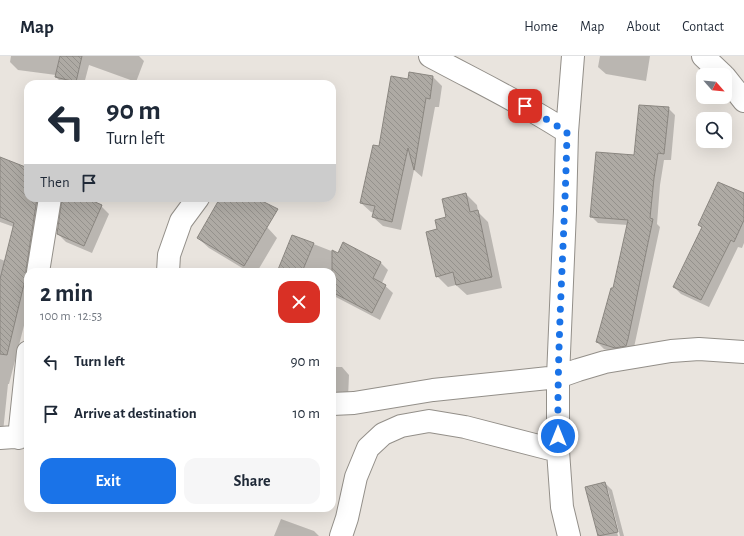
<!DOCTYPE html>
<html lang="en">
<head>
<meta charset="utf-8">
<style>
	body { margin:0; font-family:"Alegreya Sans",sans-serif; background:#f6f6f7; color:#1f2937; height:100vh; display:flex; flex-direction:column; font-size:15px; white-space:nowrap }
	* { box-sizing:border-box; margin:0 }
	p { font-size:13px; color:#747a83 }
	.icon { flex:none; width:22px; height:22px; fill:none; stroke:currentColor; stroke-width:2; stroke-linecap:round; stroke-linejoin:round }
	.map { position:relative; flex:1; overflow:hidden }
	.side { position:absolute; left:24px; top:212px; width:312px; height:244px; display:flex; flex-direction:column; background:#fff; border-radius:12px; box-shadow:0 4px 16px #0002 }
	.side>* { flex:none }
	.guide { position:absolute; left:24px; top:24px; width:312px; height:122px; border-radius:12px; box-shadow:0 4px 16px #0002; background:#fff; color:#1f2937; overflow:hidden }
	.needle { width:26px; rotate:117deg }
	.tools { position:absolute; left:696px; top:12px; display:grid; gap:8px }
	.tools a { display:grid; place-items:center; width:36px; height:36px; border-radius:8px; background:#fff; box-shadow:0 4px 16px #0002; font-size:20px }
	.pin { position:absolute; display:grid; place-items:center; width:34px; height:34px; color:#fff; margin:-17px; border-radius:8px; box-shadow:0 2px 6px #0006 }
	.me { position:absolute; width:44px; margin:-22px; rotate:0deg; stroke-linejoin:round; filter:drop-shadow(0 0 3px #0008) }
	.turn { display:flex; align-items:center; gap:14px; height:84px; padding:0 16px; font-size:18px }
	.turn .icon { width:52px; height:52px; stroke-width:2.5 }
	.turn b { display:block; font-size:28px; line-height:34px }
	.then { display:flex; align-items:center; height:38px; padding:0 16px; background:#0003; gap:8px; font-size:15px }
	.round { display:grid; place-items:center; flex:none; width:42px; height:42px; border-radius:12px; background:#f6f6f7 }
	.headline { display:flex; align-items:center; justify-content:space-between; height:68px; padding:0 16px }
	h1 { font-size:24px; font-weight:600; line-height:30px }
	.button { display:flex; gap:8px; margin-top:auto; padding:8px 16px }
	.button a { flex:1; height:46px; border-radius:12px; background:#1a73e8; color:#fff; font-size:16px; font-weight:600; line-height:46px; text-align:center }
	.button a+a { background:#f6f6f7; color:#1f2937 }
	ul { padding:0; list-style:none }
	li { display:flex; align-items:center; gap:12px; height:52px; padding:0 16px }
	li div { flex:1 }
	li b { display:block; font-size:15px }
	li em { font-style:normal }
	header { display:flex; align-items:center; gap:24px; box-sizing:border-box; height:56px; padding:0 20px; background:#fff; border-bottom:1px solid #e0e1e3 }
	header strong { font-size:19px }
	nav { display:flex; gap:22px; margin-inline-start:auto; font-size:14px }
	.map>svg:first-child { display:block }
</style>
</head>
<body>
<header>
<strong>Map</strong>
<nav><a>Home</a><a>Map</a><a>About</a><a>Contact</a></nav>
</header>
<div class="map">
<svg width="744" height="480" viewBox="0 0 744 480">
	<defs>
		<pattern id="building-back-hatch" width="6" height="6" patternUnits="userSpaceOnUse"><rect width="6" height="6" fill="#aeaaa4"/><path d="M-1 5l2 2M0 0l6 6M5-1l2 2" fill="none" stroke="#94918c"/></pattern>
	</defs>
	<rect width="100%" height="100%" fill="#e9e4de"/>
	<path fill="#0003" d="M11 0H139L144 5 136 26 89 9 84 28H63L56 21V19L18 14 10 6Z
		M600 0H650L646 25 606 18 598 11Z
		M410 17 433 21 442 30 439 51H435L422 121 414 114 401 174 383 170 373 161 374 157 371 156 361 147 379 91 409 24Z
		M668 52 675 59 671 104H664L660 129 657 168 660 171 633 296 623 298 604 293 597 286 614 233 628 169 598 167 591 160 635 100Z
		M0 101 25 111 28 105V142H49L28 216V254L9 328H8L3 376H0V203L5 205 14 171 0 166Z
		M466 138 477 149 478 156 488 166 502 232 467 239 456 229 448 231 437 220 439 174Z
		M744 139V187L742 192 738 191 709 251 681 238 674 231 702 172 700 169Z
		M63 142H84L101 150 109 158 92 197 66 186 58 178Z
		M267 171 277 182 257 216H249L209 192 198 182Z
		M293 180 339 198 344 188 381 207 388 214 382 227 393 237 380 264 332 239V216H278Z
		M332 311H342L349 319 348 342 332 344Z
		M605 427 612 434 624 480H620L608 434H606L618 480H599L586 432Z
		M281 463 314 475 319 480H274Z"/>
	<path fill="url(#building-back-hatch)" stroke="#8a8680" d="M60 0H82L76 26 55 21Z
		M409 16 433 20 430 43 426 42 414 114 408 92 392 166 372 161 375 150 360 147 373 89 379 90 391 20 408 23Z
		M639 49 669 51 664 98 658 97 654 122 650 162 653 163 628 283 626 290 615 292 596 286 611 232H613L628 164 590 161 596 96 634 99Z
		M0 101 28 112V142H37L26 214V220L7 299 0 298V223L14 167 0 161Z
		M718 126 744 137V164L734 186 731 184 701 244 673 231 702 171 698 169Z
		M466 137 470 156 478 154 492 221 456 229 453 216 436 221 426 176 437 173 435 164 446 161 442 143Z
		M62 142H86L102 149 84 190 57 178Z
		M220 142H256L278 153 244 210 197 182Z
		M292 179 314 187 302 216H277Z
		M343 186 381 206 373 222 386 229 372 257 332 236V194L338 197Z
		M605 426 618 476 598 480 585 431Z"/>
	<g fill="none" stroke-linecap="round" stroke-linejoin="round">
		<defs>
			<path id="street" d="M430 0C476 25 523 47 567 76
				M703 0 723 19
				M725 21 744 45
				M38 216 50 142
				M168 216 169 199 181 165 198 142
				M332 348 354 347 433 334 558 321 578 314 605 306 671 295 699 293 744 296
				M0 382 28 380
				M19 382 28 296
				M341 480 347 462 356 421 368 392 383 378 401 370 429 365 465 371 558 395
				M569 480 562 451 558 395V321L565 155 567 76 573 0"/>
		</defs>
		<use href="#street" stroke="#938f89" stroke-width="24"/>
		<use href="#street" stroke="#fff" stroke-width="22"/>
	</g>
	<g fill="none" stroke-linecap="round" stroke-linejoin="round">
		<path stroke="#1a73e8" stroke-width="7" stroke-dasharray="0 12.6" d="M525 50 567 76C565 177 557 279 558 380"/>
	</g>
</svg>
<div class="tools">
<a><svg class="needle" viewBox="-14 -14 28 28"><path d="M0-13l5 13h-10z" fill="#e53935"/><path d="M0 13l5-13h-10z" fill="#747a83"/></svg></a>
<a><svg class="icon" aria-label="search" viewBox="0 0 24 24"><circle cx="10" cy="10" r="6"/><path d="M15 15l6 6"/></svg></a>
</div>
<div class="pin" style="left:525px;top:50px;background:#d93025"><svg class="icon" aria-label="arrive" viewBox="0 0 24 24"><path d="M6 21V4h12l-3 4 3 4H6"/></svg></div>
<svg class="me" style="left:558px;top:380px" viewBox="-20 -20 40 40"><circle r="17" fill="#1a73e8" stroke="#fff" stroke-width="3"/><path d="M0-11L8 9 0 5-8 9z" fill="#fff"/></svg>
<div class="guide">
<div class="turn"><svg class="icon" aria-label="left" viewBox="0 0 24 24"><path d="M17 20v-9H6M10 6l-5 5 5 5"/></svg><div><b>90 m</b>Turn left</div></div>
<div class="then">Then<svg class="icon" aria-label="arrive" viewBox="0 0 24 24"><path d="M6 21V4h12l-3 4 3 4H6"/></svg></div>
</div>
<section class="side">
<div class="headline"><div><h1>2 min</h1><p>100 m · 12:53</p></div><a class="round" style="background:#d93025;color:#fff"><svg class="icon" aria-label="close" viewBox="0 0 24 24"><path d="M6 6l12 12M18 6L6 18"/></svg></a></div>
<ul>
<li><svg class="icon" aria-label="left" viewBox="0 0 24 24"><path d="M17 20v-9H6M10 6l-5 5 5 5"/></svg><div><b>Turn left</b></div><em>90 m</em></li>
<li><svg class="icon" aria-label="arrive" viewBox="0 0 24 24"><path d="M6 21V4h12l-3 4 3 4H6"/></svg><div><b>Arrive at destination</b></div><em>10 m</em></li>
</ul>
<div class="button"><a>Exit</a><a>Share</a></div>
</section>
</div>
</body>
</html>
